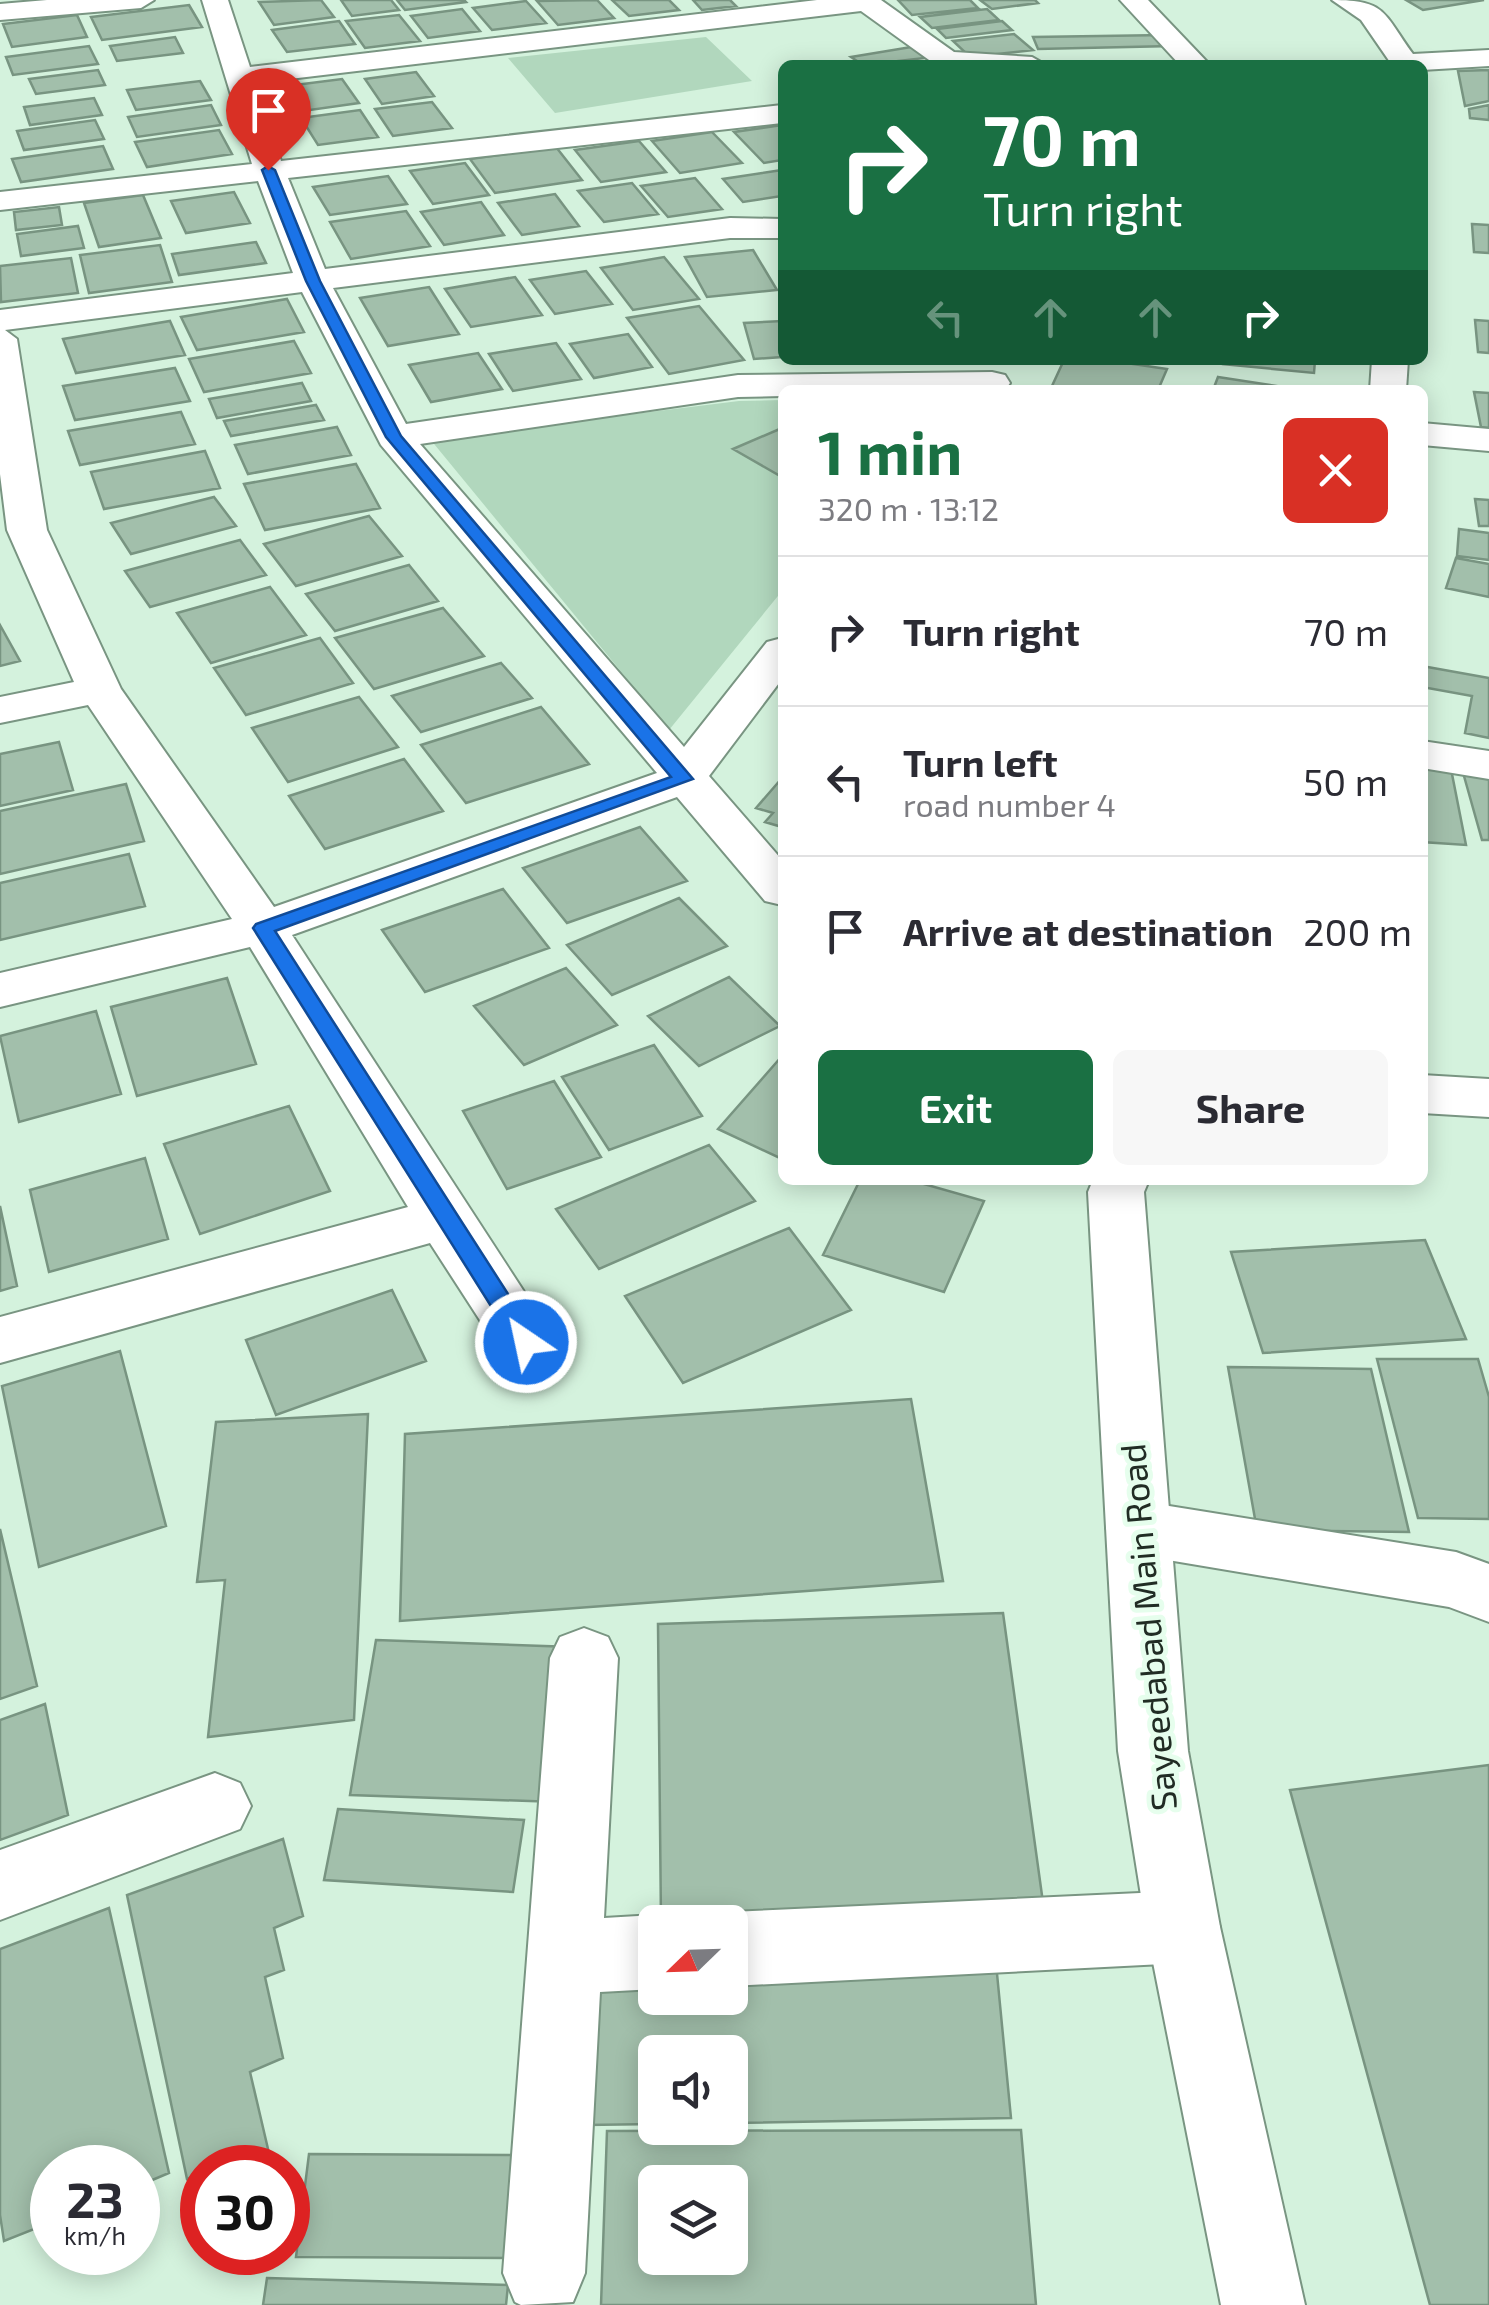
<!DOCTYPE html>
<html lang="en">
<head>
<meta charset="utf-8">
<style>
	body { margin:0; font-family:"Exo 2",sans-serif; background:#f7f7f7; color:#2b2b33; height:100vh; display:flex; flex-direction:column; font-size:38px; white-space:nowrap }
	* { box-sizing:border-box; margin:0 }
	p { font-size:32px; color:#7c7c81 }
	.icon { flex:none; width:55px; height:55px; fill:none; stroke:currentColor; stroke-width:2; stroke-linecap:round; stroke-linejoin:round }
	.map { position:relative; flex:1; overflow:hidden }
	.sheet { position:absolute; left:778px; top:385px; width:650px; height:800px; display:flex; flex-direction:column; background:#fff; border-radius:15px; box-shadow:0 5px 25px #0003 }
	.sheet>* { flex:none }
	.guide { position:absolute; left:778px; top:60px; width:650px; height:305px; border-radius:15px; box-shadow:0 5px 25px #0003; background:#1a7043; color:#fff; overflow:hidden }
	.needle { width:65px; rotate:247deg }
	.controls { position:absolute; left:638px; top:1905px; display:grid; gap:20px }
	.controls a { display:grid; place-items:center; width:110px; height:110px; border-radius:15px; background:#fff; box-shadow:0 5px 25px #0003; font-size:50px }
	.speed { position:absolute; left:30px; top:2145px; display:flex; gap:20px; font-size:50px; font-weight:700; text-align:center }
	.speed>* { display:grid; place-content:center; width:130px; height:130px; border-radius:50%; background:#fff; box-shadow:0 5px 25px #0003; line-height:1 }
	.speed small { font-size:25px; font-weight:400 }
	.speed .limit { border:15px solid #d22; background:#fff; color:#111 }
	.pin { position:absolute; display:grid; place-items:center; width:85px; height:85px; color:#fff; margin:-102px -42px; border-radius:50% 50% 50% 0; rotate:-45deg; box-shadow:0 0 10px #0007 }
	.pin .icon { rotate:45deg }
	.me { position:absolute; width:110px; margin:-55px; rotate:326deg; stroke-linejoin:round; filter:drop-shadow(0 0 8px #0008) }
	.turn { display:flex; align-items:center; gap:35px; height:210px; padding:0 40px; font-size:45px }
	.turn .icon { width:130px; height:130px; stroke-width:2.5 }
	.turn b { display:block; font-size:70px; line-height:85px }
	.lanes { display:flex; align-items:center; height:95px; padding:0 40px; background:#0003; justify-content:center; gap:50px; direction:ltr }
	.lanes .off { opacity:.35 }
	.round { display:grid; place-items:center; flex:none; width:105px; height:105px; border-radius:15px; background:#f7f7f7 }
	.overview { display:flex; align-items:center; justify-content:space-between; height:170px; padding:0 40px }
	h1 { font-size:60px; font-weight:700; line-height:75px; color:#1a7043 }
	.primary-button { display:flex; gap:20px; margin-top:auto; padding:20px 40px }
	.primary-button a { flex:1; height:115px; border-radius:15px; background:#1a7043; color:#fff; font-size:40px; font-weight:700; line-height:115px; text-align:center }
	.primary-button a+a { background:#f7f7f7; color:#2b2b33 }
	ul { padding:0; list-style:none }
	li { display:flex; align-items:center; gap:30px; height:150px; padding:0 40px; border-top:2px solid #e1e1e2 }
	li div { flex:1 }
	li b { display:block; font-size:38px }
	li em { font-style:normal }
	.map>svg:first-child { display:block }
</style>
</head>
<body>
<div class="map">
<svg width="1489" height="2305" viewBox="0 0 1489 2305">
	<rect width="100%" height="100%" fill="#d4f2dd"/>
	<path fill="#b1d7bd" d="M706 37 752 81 555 113 508 58Z
		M782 400V591L669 730 430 439 739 401Z"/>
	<path fill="#a2bfab" stroke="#789481" stroke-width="2.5" fill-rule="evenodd" d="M321 0 334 17 274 25 259 2Z
		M341 0H391L399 10 352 16Z
		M397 0H464L466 2 405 10Z
		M597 0 614 18 558 25 537 1Z
		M612 0H669L679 10 629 16Z
		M693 0H730L736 6 702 10Z
		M898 0H970L978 8 912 15Z
		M980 0H1035L1038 3 992 9Z
		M1406 0H1484L1423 10Z
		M526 1 546 23 492 30 473 8Z
		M189 5 202 27 102 40 91 17Z
		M462 9 480 31 428 38 411 16Z
		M987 9 999 20 932 28 920 17Z
		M77 15 87 37 12 47 3 24Z
		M399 15 420 41 365 48 346 21Z
		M339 21 355 44 287 52 272 30Z
		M1002 21 1012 30 946 38 937 29Z
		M1014 34 1033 50 970 57 953 41Z
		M1166 35 1172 46 1038 49 1033 37Z
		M175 37 183 53 117 61 110 46Z
		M89 46 98 64 13 75 6 57Z
		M917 46 934 57 863 65 851 57Z
		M98 70 105 85 36 94 29 79Z
		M1489 70V101L1465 106 1458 71Z
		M416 72 434 96 382 104 365 79Z
		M342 79 359 103 303 111 287 86Z
		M200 81 211 100 136 110 127 90Z
		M94 98 102 115 30 125 24 107Z
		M432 102 452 128 393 136 375 109Z
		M211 105 221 125 137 137 128 117Z
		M1489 105V120L1470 118 1469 109Z
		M360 110 378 137 318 145 301 118Z
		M95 120 104 139 24 150 17 131Z
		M782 125V160L764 163 734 132Z
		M219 130 232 154 147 167 135 142Z
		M712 132 742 163 680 173 652 141Z
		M639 141 666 172 601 182 575 150Z
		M103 146 113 169 21 182 12 159Z
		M556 147 582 180 495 193 470 159Z
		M465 163 489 195 433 204 410 171Z
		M782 170V196L743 202 723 179Z
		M388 176 407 204 330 215 313 187Z
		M695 178 722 209 668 217 641 186Z
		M632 183 658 214 604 222 578 191Z
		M234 192 250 223 186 233 171 201Z
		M555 194 579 226 522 235 498 203Z
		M143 195 161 238 99 247 84 203Z
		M481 202 504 235 444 245 421 212Z
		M59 207 62 225 16 230 14 212Z
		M406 211 430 246 351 259 330 222Z
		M1472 224 1489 225V253L1474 252Z
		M78 226 84 248 21 256 17 234Z
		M256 242 266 263 179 275 172 254Z
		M160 245 172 282 89 293 80 255Z
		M753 250 777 290 707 297 685 257Z
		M664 257 699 299 633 310 601 268Z
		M71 258 78 293 1 302 0 266Z
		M586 271 612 304 555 314 530 280Z
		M515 277 542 315 471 327 445 289Z
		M429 287 459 334 388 346 360 298Z
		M287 299 304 332 197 350 181 317Z
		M699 306 744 360 669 374 627 318Z
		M1475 320 1489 321V353L1478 352Z
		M170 321 185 355 76 373 63 339Z
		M782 321V357L754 359 744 323Z
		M628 334 652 367 594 378 570 344Z
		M294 341 311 373 204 392 189 359Z
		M556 343 581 379 513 391 489 354Z
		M478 353 502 389 431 402 409 365Z
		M1064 360H1106L1167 369 1158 390H1081L1052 386Z
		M1223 360H1315L1314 373 1223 364Z
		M175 368 190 401 75 420 63 386Z
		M1218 377 1302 390H1213Z
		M302 383 311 401 217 418 209 399Z
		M1474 392 1489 393V428L1481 427Z
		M316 405 324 420 231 436 224 421Z
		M181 412 195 444 80 465 68 431Z
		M337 427 351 455 248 474 235 445Z
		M782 428V477L733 449Z
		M205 451 220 488 104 509 91 472Z
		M356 464 380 508 265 530 244 484Z
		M214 497 236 526 131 554 111 523Z
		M1475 499 1489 500V526H1479Z
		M369 516 402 556 296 586 264 544Z
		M1459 529 1489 533V560L1457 556Z
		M240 540 266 575 150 607 125 571Z
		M1456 558 1489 564V597L1446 588Z
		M409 565 438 601 335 631 306 594Z
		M270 587 306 635 211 663 177 613Z
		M443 608 484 656 374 689 335 638Z
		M0 625 20 661 0 666Z
		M320 638 353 683 246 715 214 668Z
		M501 663 532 698 421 732 392 696Z
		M1422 666 1489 678V738L1465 733 1472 696 1422 687Z
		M359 697 398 747 288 782 252 728Z
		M541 707 589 764 466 803 421 745Z
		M59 742 73 790 0 806V754Z
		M404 759 443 811 325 849 289 796Z
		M1422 768 1451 769 1466 845 1422 842Z
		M1462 769 1489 771V840H1482Z
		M782 778V827L765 822 773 813 756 808Z
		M126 784 144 841 0 874V811Z
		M640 827 687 881 567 923 523 868Z
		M129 854 145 906 0 940V883Z
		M503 889 549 948 425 992 382 930Z
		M679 898 727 946 612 995 567 945Z
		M566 968 617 1025 524 1065 474 1006Z
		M729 977 780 1026 699 1066 648 1016Z
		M227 978 256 1064 137 1096 111 1007Z
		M96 1011 121 1094 19 1122 0 1036Z
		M654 1045 702 1116 609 1150 562 1077Z
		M782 1056V1159L718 1129Z
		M554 1081 601 1157 507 1189 463 1111Z
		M289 1106 330 1191 200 1234 164 1144Z
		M709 1145 755 1201 599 1269 556 1209Z
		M145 1158 168 1239 49 1272 30 1190Z
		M860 1180H910L984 1201 944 1292 823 1255Z
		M0 1206 17 1286 0 1291Z
		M789 1228 851 1310 683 1383 625 1296Z
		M1425 1240 1466 1339 1263 1353 1231 1252Z
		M392 1290 426 1361 276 1415 246 1340Z
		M120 1351 166 1526 39 1567 2 1386Z
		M1377 1359H1478L1489 1397V1519L1418 1518Z
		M1228 1367 1371 1369 1409 1532 1257 1530Z
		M911 1399 943 1581 400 1621 405 1434Z
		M368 1414 354 1720 208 1737 225 1580 197 1582 216 1422Z
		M0 1529 37 1686 0 1699Z
		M1003 1613 1045 1917 730 1928V1922H661L658 1624Z
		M376 1640 572 1647 557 1802 350 1795Z
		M45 1704 68 1815 0 1840V1720Z
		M1489 1765V2305H1430L1290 1790Z
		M338 1809 524 1820 513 1892 324 1880Z
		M283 1839 303 1916 274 1928 284 1970 265 1977 283 2058 250 2072 268 2149 218 2168H202V2173L187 2179 127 1895Z
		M109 1908 169 2173 138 2186V2168H52V2222L4 2241 0 2215V1949Z
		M995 1953 1011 2118 730 2123V2052H655V2124L586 2125 590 1960 655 1959V1998H730V1957Z
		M1021 2130 1036 2305H601L607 2131ZM655 2182H730V2258H655Z
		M309 2154 527 2155 521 2258 296 2257Z
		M267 2278 508 2285 506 2305H263Z"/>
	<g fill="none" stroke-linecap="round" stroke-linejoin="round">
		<defs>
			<path id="minor" d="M47 0H154L141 8 0 20V4Z
				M202 0H228L250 67 817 0H881L954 52 1032 57 1046 65H936L861 11 256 83 281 161 782 105V123L288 178 325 269 730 218 782 219V238H730L333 288 406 424 738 375 992 372 1005 375 1010 383 1005 390H782V396L738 397 420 444 684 747 767 642 782 638V679L709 776 782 860V905L765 901 677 797 292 935 547 1327 556 1343 547 1359 526 1366 505 1359 430 1243 0 1363V1317L408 1207 250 947 0 1007V973L232 919 88 705 0 723V697L74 682 7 530 0 474V310L293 273 258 181 0 210V192L252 164ZM302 292 381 445 657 773 274 907 121 689 47 530 17 339 5 330Z
				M1120 0H1148L1210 65H1180Z
				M1422 423 1489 429V451L1422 445Z
				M1422 741 1489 751V779L1422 768Z
				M1422 1075 1489 1079V1117L1422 1113Z
				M1138 1501 1456 1552 1489 1564V1622L1449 1607 1138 1555 1115 1547 1106 1528 1115 1509Z
				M584 1628 608 1637 618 1658 604 1918 655 1915 673 1922H655V1989L600 1992 585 2273 573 2302 521 2305 515 2302 503 2273 550 1658 560 1637Z
				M215 1773 240 1783 251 1806 240 1829 0 1920V1850Z
				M1183 1891 1209 1902 1220 1927 1209 1952 1183 1963 730 1986V1922H705L730 1912Z"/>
			<path id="secondary" d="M1332 0C1387 0 1383 13 1413 54L1489 50V66L1422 70V65H1392L1361 20Z
				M1372 360H1408L1406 390H1370Z
				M1093 1180H1149L1144 1192 1188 1751 1220 1927 1305 2305H1221L1146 1927 1118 1751 1088 1192Z"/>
		</defs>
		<use href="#minor" stroke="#799582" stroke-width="4"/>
		<use href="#secondary" stroke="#799582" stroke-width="4"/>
		<use href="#minor" fill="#fff" fill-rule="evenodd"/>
		<use href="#secondary" fill="#fff" fill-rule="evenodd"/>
	</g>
	<path fill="#1a73e8" stroke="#114b97" stroke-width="2.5" d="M268 166 275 170 320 281 401 436 693 779 275 931 535 1336 539 1342 535 1349H518L253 928 256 924 671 777 386 437 306 281 262 170Z"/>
	<g text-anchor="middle" stroke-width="10" stroke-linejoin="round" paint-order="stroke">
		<g font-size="35" fill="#212c24" stroke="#e6feed">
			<text transform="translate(1149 1627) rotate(-95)" y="12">Sayeedabad Main Road</text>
		</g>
	</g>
</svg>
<div class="controls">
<a><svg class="needle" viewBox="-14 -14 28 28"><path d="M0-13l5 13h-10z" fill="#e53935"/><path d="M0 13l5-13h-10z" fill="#7c7c81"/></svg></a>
<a><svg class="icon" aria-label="sound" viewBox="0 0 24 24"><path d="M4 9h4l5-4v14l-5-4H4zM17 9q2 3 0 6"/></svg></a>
<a><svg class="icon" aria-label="layers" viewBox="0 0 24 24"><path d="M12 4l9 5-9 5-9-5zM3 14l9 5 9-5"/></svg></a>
</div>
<div class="speed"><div>23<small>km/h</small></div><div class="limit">30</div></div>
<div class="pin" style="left:268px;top:170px;background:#d93025"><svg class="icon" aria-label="arrive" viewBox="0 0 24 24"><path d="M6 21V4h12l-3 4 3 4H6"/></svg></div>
<svg class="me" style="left:526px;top:1342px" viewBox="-20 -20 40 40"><circle r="17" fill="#1a73e8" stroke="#fff" stroke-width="3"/><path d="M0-11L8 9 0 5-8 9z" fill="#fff"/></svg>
<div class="guide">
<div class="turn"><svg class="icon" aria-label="right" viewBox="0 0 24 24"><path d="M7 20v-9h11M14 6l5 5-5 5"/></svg><div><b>70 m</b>Turn right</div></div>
<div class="lanes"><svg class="icon off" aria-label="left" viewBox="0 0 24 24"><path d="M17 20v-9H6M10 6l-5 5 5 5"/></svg><svg class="icon off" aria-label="ahead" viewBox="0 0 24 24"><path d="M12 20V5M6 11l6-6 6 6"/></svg><svg class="icon off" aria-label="ahead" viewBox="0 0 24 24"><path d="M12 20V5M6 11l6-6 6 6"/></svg><svg class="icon" aria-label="right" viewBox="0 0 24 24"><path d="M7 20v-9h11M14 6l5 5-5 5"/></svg></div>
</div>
<section class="sheet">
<div class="overview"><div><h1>1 min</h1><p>320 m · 13:12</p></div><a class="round" style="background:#d93025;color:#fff"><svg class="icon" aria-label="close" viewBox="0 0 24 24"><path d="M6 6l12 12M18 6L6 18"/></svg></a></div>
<ul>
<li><svg class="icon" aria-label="right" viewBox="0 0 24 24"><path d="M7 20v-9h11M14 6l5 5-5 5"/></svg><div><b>Turn right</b></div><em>70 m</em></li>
<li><svg class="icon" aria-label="left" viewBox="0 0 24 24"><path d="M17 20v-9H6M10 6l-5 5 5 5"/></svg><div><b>Turn left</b><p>road number 4</p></div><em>50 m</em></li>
<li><svg class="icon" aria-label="arrive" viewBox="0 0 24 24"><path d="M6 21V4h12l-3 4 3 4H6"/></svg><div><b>Arrive at destination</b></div><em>200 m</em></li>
</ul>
<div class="primary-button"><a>Exit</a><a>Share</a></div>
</section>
</div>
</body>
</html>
